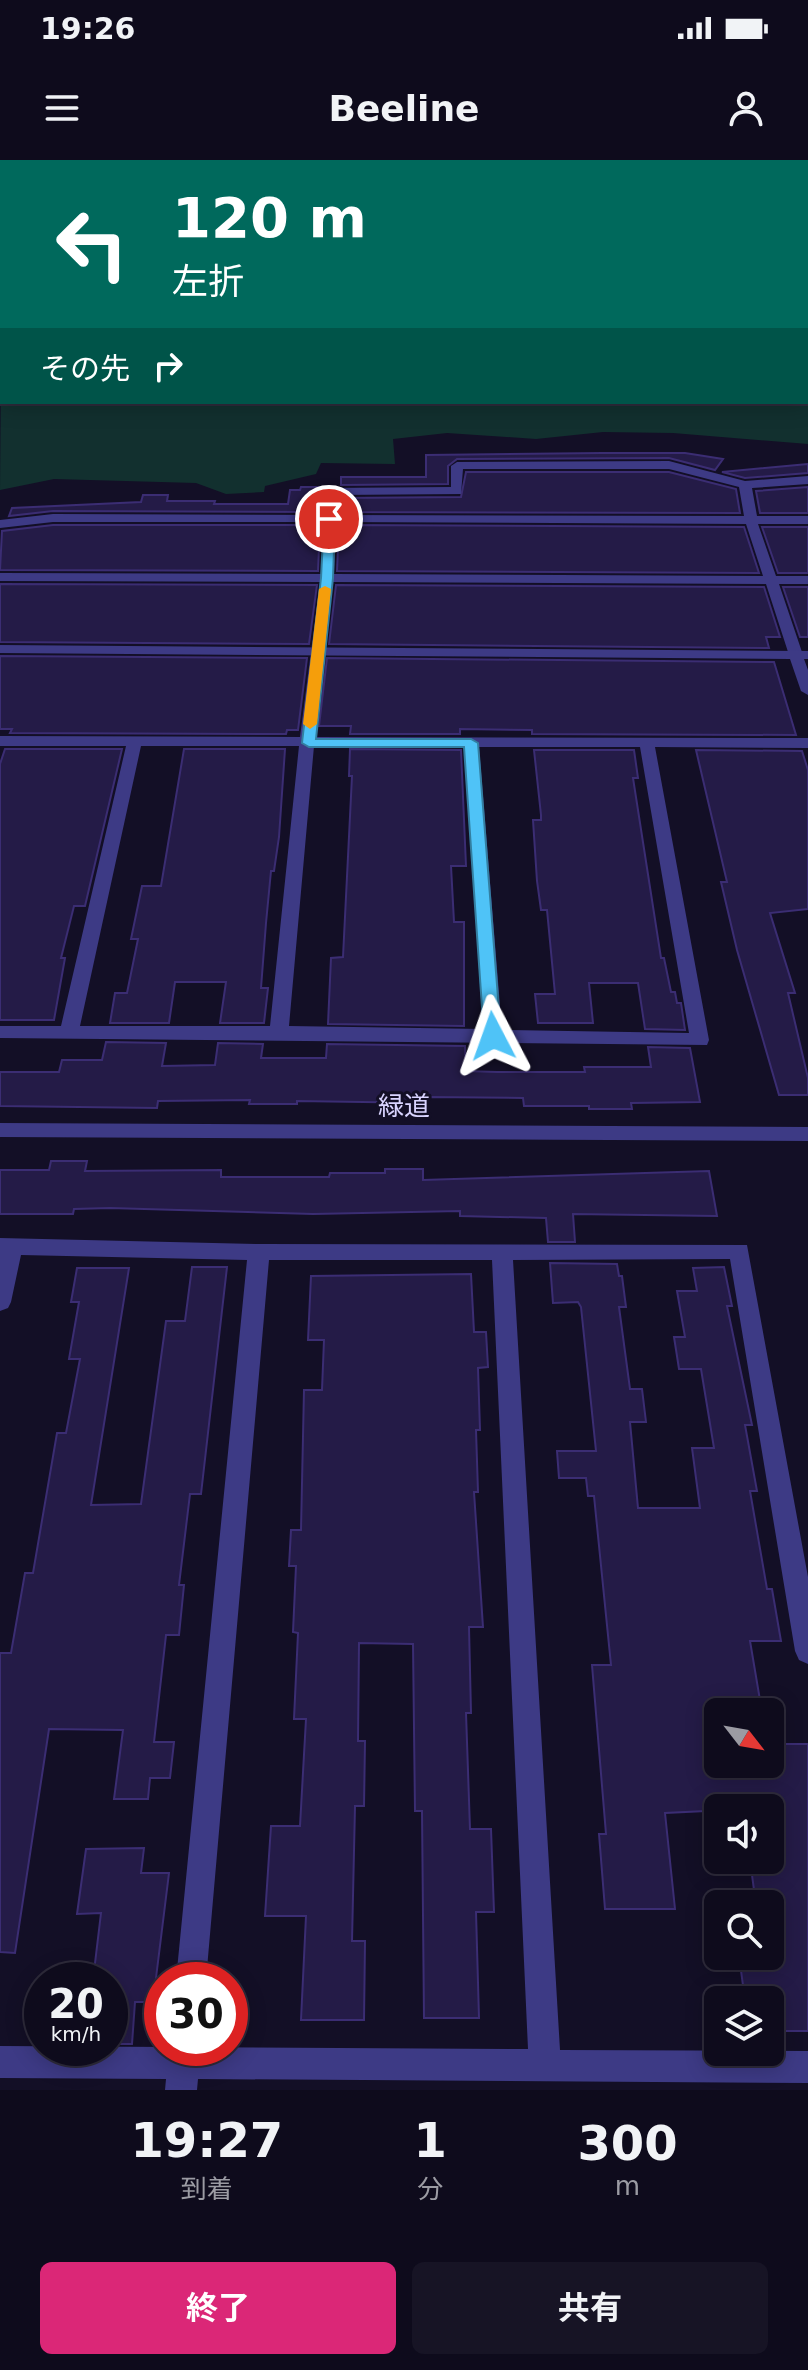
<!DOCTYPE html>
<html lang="ja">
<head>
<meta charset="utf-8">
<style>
	body { margin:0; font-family:"DejaVu Sans","Noto Sans JP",sans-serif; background:#171425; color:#f1f3f6; height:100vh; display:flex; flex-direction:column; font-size:30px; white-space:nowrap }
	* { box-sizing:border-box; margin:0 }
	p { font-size:26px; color:#9b9ba3 }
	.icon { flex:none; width:44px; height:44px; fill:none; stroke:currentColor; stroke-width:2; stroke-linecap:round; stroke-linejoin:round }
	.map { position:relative; height:1930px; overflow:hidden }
	.side { display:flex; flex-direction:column; background:#0e0b1c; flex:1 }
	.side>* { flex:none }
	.top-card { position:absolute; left:0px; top:0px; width:808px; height:244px; box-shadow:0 4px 20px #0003,0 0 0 2px #2e2b3b; background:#00695c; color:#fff; overflow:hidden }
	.needle { width:52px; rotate:121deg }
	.tools { position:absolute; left:704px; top:1538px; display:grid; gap:16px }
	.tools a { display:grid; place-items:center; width:80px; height:80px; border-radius:12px; background:#0e0b1c; box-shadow:0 4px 20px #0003,0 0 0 2px #2e2b3b; font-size:40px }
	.speed { position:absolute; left:24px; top:1802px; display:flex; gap:16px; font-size:40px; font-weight:700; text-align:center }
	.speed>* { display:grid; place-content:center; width:104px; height:104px; border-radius:50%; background:#0e0b1c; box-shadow:0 4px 20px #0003,0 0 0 2px #2e2b3b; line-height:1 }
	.speed small { font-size:20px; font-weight:400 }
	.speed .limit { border:12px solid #d22; background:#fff; color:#111 }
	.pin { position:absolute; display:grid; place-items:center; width:68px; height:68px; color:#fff; margin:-34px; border:4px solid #fff; border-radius:50%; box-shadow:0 2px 8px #0007 }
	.me { position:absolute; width:88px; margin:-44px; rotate:356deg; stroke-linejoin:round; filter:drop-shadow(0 0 6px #0008) }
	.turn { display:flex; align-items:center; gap:28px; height:168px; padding:0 40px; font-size:36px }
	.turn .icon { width:104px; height:104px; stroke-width:2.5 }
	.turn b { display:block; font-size:56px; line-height:68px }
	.then { display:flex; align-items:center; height:76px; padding:0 40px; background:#0003; gap:16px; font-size:30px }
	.eta { display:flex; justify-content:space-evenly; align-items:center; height:136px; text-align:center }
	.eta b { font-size:48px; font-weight:700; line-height:56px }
	.cta { display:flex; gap:16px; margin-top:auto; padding:16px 40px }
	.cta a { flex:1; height:92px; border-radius:12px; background:#db2777; color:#fff; font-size:32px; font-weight:700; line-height:92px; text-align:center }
	.cta a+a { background:#171425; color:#f1f3f6 }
	.status { display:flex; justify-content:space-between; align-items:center; height:56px; padding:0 40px; background:#0e0b1c; direction:ltr }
	.status svg { height:22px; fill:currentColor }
	header { display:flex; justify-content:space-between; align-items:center; height:104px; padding:0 40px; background:#0e0b1c; font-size:36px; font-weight:700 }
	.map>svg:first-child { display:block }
</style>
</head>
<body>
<div class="status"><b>19:26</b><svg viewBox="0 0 49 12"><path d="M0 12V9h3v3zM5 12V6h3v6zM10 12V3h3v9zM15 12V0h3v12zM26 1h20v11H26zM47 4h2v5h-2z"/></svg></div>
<header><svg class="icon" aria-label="menu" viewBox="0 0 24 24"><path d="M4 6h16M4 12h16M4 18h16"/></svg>Beeline<svg class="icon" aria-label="person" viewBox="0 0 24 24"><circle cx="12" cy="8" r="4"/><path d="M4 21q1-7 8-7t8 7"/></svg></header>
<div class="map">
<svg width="808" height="1930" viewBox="0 0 808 1930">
	<rect width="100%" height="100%" fill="#130f26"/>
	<path fill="#12302f" d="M353 0H808V284L673 273 603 272 536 279 447 273 393 279 395 304 321 303 316 314 265 326 264 332 226 334 196 323 54 319 0 330 2 84V242H806V2H349Z"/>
	<path fill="#241b47" stroke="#3b2d73" stroke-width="2" d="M602 293H685L723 299 715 310 669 298 457 299 448 306V324L341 325V317H426V295Z
		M808 304V313L745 318 722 312Z
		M466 312H669L736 329 740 353 339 352 340 338 461 337Z
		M301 327H325L321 352 53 351 9 356 12 348 141 342 143 335H168L167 341H215L214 344H288L290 330H300Z
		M808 327V353H760L756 331Z
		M53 365H320L318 411 0 410 2 371Z
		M339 365 744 367 759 413 337 411Z
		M762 367H808V413H778Z
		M0 424 317 425 309 484 0 482Z
		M336 425 764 427 780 477H766L769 488 329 484Z
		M783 427H808V477H800Z
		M0 496 307 498 298 570H287L286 574 10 573 12 569H0Z
		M327 498 774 502 796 575 532 574V570L460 569V574H350L351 566H319Z
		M5 589H122L85 746H74L61 798H65L54 860H0V604Z
		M184 589H285L279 677 274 711H271L266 763 261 828H268L264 863H220L226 822H175L169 863H110L115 833H127L138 779H131L142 726H161Z
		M350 589 461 590 466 706H451L454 762H464V866L328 864 331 798 343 797 352 616H349Z
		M534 590H634L638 618H633L661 798H664L671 832H675L677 843H681L685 870 645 869 638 823H589L593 863H538L535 834H555L547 750H541L537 721 533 660H541V655Z
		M696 590 802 591 808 610V749L770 753 795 833H788L808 918V935H779L737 790 721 722H727Z
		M106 882 166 883 162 906 215 905 218 883 263 884 261 898H326L327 884 465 886 466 911 497 912H585L584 907H651L648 887 690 888 700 942 631 943 632 949H589V946H524L523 938 428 937V943L297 941V944H249L250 940 158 941 157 948 0 946V912H59L62 900H102Z
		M51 1001H87L85 1011 221 1010V1017H329L330 1013H385V1009H423V1020L709 1011 717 1056 573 1054 575 1082H548L546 1058 460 1056V1051L313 1054 110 1048 74 1049 73 1054H0V1010H49Z
		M550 1103 617 1104 619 1116H622L626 1147H619L630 1229H642L646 1262H630L638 1348H700L692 1288H714L701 1209H679L674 1177H685L677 1131H697L693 1108 724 1107 732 1146H727L752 1265H745L757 1331H750L767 1429H772L781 1481H750L762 1552H718V1604H770V1584H808V1871H770V1840H745L739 1796H770V1730H754L750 1700H770V1648L665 1653 675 1749H605L599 1674H606L592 1505H611L594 1336H588L586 1318H559L557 1291H596L581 1147 578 1142 553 1143Z
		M192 1107H227L201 1334H190L179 1425H184L179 1475H166L154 1582H174L170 1618H150L148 1639H114L123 1570 49 1569 15 1793 0 1792V1493H11L25 1413H33L57 1273H66L80 1199H69L79 1142H71L77 1108H129L91 1345 141 1344 166 1161H185Z
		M471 1114 474 1172H486L488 1207 478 1208 480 1270H476L478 1332H474L483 1467H469L471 1553H466L470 1669H491L494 1752H476L479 1858H424L422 1651H415L413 1484 359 1483 358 1581H365L364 1646H355L352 1781H365L364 1860H301L306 1756H265L271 1666H300L306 1559H294L298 1473 293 1472 296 1406H289L291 1370H301L304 1230H322L324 1180H308L311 1116Z
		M144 1688 141 1713H169L153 1842H135L132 1884H110V1820H93L101 1753 77 1754 86 1689Z"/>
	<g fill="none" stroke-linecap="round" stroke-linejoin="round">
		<path fill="#3d3a85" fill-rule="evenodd" d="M0 963 808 967V981L0 977Z"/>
		<path fill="#3d3a85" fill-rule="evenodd" d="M0 50H2V56H0Z
			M669 301 745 321 808 316V324L752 328 757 356H808V364H758L776 416H808V424H779L803 495 801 498 789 495 766 424 333 422 315 577 808 578V588L655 587 709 880 707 885 0 878V866H61L126 586H0V576L300 577 320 422 0 421V413L321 414 323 362H53L0 368V360L53 354 324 355 327 328 451 327V306L457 302ZM463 309H669L739 327 744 356 336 355 337 335 461 334ZM336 362 746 364 763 416 334 414ZM141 586H299L270 866H80ZM314 586 464 587 483 869 289 866ZM479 587H640L689 873 502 870Z
			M0 1078 259 1084 747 1085 808 1417V1504L799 1500 795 1491 730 1099 513 1100 560 1890 808 1891V1923L198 1919 197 1930H165L166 1919 0 1918V1886L528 1889 492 1100H269L206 1820H176L247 1100 21 1095 11 1142 8 1148 0 1151Z"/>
		<path fill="#3d3a85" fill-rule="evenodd" d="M0 485 808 491V499H804L808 510V535L801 531 790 499 0 493Z"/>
	</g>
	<path fill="#4fc3f7" stroke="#337fa1" stroke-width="2" d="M329 356 335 359 333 418 316 579H471L478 583 501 876 499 880H487L484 876 464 587H309L302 583 321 418 324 359Z"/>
	<path fill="#f59e0b" d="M325 426 331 429 317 564 310 569 303 564 319 429Z"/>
	<g text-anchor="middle" stroke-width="6" stroke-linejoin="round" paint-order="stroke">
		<g font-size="26" fill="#d9d4ff" stroke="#130f26">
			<text x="404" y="955">緑道</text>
		</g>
	</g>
</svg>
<div class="tools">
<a><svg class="needle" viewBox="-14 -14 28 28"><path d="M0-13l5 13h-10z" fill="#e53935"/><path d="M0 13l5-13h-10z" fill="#9b9ba3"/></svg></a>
<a><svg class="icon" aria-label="sound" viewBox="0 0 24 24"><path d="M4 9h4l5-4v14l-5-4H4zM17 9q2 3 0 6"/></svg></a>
<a><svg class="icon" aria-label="search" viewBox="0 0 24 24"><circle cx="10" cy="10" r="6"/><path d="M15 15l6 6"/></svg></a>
<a><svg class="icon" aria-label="layers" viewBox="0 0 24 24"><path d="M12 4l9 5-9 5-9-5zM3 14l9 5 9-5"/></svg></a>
</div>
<div class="speed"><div>20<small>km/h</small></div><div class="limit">30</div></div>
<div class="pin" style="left:329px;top:359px;background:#d93025"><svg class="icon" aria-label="arrive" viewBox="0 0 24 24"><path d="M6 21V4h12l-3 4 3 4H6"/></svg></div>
<svg class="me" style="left:493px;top:876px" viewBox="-20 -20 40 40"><path d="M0-17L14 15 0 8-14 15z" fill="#4fc3f7" stroke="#fff" stroke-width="4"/></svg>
<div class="top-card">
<div class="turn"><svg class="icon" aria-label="left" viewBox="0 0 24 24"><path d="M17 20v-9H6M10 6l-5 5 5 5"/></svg><div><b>120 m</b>左折</div></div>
<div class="then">その先<svg class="icon" aria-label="right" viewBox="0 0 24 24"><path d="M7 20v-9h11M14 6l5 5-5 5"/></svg></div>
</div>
</div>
<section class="side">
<div class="eta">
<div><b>19:27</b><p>到着</p></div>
<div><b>1</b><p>分</p></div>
<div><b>300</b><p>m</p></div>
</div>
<div class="cta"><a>終了</a><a>共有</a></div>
</section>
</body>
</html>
